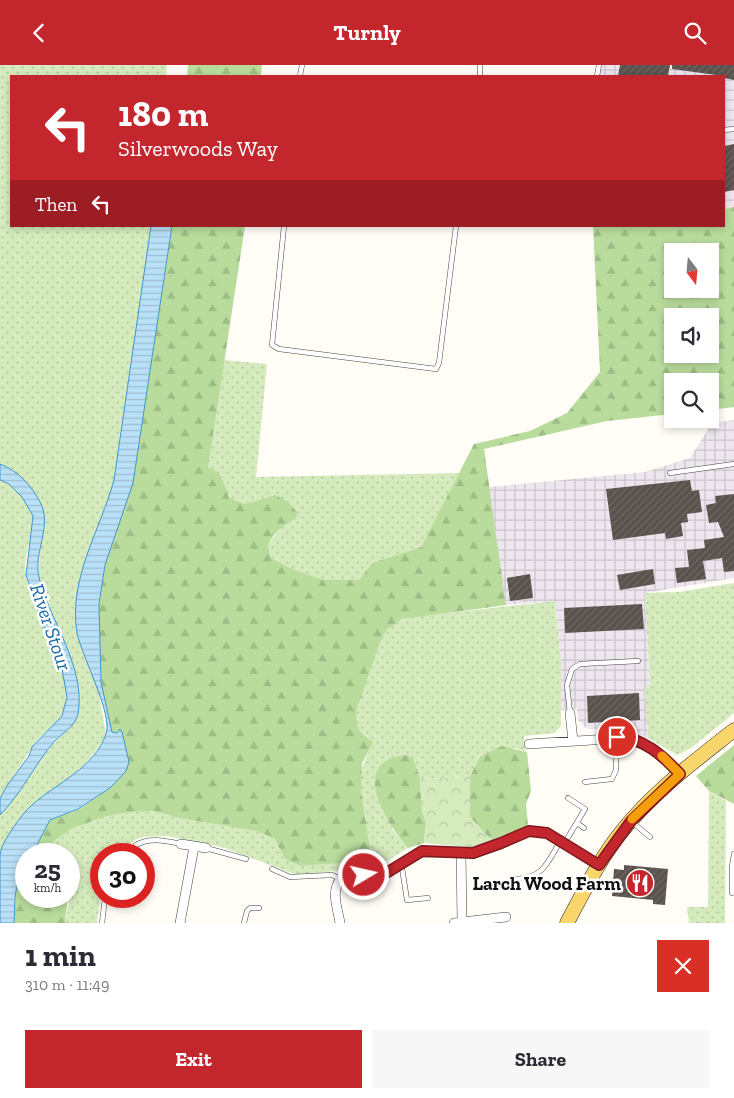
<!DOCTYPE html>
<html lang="en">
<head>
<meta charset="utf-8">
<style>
	body { margin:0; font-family:"Zilla Slab",serif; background:#f7f7f7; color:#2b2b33; height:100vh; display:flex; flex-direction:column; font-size:19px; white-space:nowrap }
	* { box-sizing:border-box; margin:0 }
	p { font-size:16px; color:#7c7c81 }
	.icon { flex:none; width:28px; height:28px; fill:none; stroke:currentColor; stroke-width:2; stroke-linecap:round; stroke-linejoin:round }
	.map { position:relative; height:858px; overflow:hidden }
	.side { display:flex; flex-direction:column; background:#fff; flex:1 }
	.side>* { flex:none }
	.hud { position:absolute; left:10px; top:10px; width:715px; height:152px; border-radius:0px; box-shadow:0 2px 8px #0003; background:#c4262e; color:#fff; overflow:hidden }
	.needle { width:32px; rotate:164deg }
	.buttons { position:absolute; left:664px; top:178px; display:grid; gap:10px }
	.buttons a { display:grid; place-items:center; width:55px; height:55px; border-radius:0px; background:#fff; box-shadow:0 2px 8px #0003; font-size:25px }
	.speed { position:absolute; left:15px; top:778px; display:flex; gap:10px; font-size:25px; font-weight:700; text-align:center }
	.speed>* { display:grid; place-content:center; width:65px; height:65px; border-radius:50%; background:#fff; box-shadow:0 2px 8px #0003; line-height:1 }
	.speed small { font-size:12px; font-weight:400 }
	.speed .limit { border:8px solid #d22; background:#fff; color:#111 }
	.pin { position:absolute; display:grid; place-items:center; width:42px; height:42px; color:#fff; margin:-21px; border:2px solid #fff; border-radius:50%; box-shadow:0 1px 5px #0007 }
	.me { position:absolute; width:55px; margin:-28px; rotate:81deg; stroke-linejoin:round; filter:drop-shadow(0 0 4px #0008) }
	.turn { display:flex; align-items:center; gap:18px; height:105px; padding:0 25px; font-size:22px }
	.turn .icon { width:65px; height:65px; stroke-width:2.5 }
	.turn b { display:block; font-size:35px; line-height:42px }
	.then { display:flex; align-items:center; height:48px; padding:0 25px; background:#0003; gap:10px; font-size:19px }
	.round { display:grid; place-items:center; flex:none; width:52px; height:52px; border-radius:0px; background:#f7f7f7 }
	.summary { display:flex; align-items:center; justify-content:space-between; height:85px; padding:0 25px }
	h1 { font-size:30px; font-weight:700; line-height:38px }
	.primary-button { display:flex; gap:10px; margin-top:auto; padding:10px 25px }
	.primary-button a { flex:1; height:58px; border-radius:0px; background:#c4262e; color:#fff; font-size:20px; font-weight:700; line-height:58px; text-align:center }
	.primary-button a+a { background:#f7f7f7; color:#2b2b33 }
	header { display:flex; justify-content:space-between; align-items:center; height:65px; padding:0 25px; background:#c4262e; color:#fff; font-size:22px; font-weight:700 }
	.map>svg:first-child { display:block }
</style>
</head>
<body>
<header><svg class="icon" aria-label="back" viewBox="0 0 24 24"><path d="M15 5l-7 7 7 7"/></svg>Turnly<svg class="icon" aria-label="search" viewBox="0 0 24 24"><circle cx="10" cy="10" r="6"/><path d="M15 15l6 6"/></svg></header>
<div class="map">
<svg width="734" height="858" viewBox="0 0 734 858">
	<defs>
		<pattern id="industrial-grid" width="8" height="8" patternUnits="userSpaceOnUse" patternTransform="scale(1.25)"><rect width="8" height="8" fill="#eee6ef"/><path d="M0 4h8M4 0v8" fill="none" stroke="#cbc4cc"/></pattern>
		<pattern id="grass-dots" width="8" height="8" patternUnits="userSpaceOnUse" patternTransform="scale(1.25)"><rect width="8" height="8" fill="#d5ebbd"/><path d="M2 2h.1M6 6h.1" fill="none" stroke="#b6c8a1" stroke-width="1.8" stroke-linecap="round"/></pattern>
		<pattern id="forest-firs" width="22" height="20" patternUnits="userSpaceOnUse" patternTransform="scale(1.25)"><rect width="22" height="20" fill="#b9dc9c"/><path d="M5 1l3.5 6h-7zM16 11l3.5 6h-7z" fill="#9ebc85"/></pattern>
		<pattern id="park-crowns" width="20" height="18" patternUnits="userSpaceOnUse" patternTransform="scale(1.25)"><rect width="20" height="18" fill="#d5ebbd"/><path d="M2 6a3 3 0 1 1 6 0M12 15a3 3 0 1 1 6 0" fill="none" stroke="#b6c8a1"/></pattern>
		<pattern id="water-rules" width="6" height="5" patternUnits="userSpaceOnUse" patternTransform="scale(1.25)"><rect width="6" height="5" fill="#b9e0f7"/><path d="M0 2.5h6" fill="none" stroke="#9ebfd3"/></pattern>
		<pattern id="building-hatch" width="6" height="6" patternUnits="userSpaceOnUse" patternTransform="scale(1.25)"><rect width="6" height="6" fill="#5a524d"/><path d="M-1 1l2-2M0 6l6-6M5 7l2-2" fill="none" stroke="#6d6662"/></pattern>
	</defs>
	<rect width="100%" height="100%" fill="#fffdf5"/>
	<path fill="url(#industrial-grid)" d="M599 0H734V142L724 144V11H597Z
		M734 355V513L645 528 650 622H645L648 673 624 665 587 664 578 655 577 644 561 645V596L555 536 506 540 489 422 645 407 690 393 712 358Z"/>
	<path fill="url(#grass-dots)" d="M0 0H167L166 11H11V161H151L114 415 76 553 82 586 97 618 106 669C86 717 21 729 0 789V750C26 724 40 687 69 664L65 581 38 509 43 457 32 462C30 477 23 495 26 511 31 551 75 600 65 641 61 659 42 667 32 682 22 699 9 716 0 734Z
		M224 295 267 299 256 412 460 408 421 482 372 498 359 515H324L292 504 271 493 268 480 284 459 275 430 245 439 229 433 223 413 208 403Z
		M734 518V648L691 683 677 690 648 673 645 622 650 621 645 528 679 527Z
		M555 536 561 596V661L555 668 524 671 526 686 514 683 480 690 470 712 420 714 414 695 392 764 408 783 379 801 297 810 225 783 167 771 143 772 135 775 118 789H101V830L97 858H65L69 837V789H52L54 776 73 763 104 752 129 747 154 746 179 753 256 766 274 773 285 794 300 801 372 796C369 763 351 719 368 688L356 658V647L382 572C390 561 398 555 411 552Z
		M709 726 726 736 725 858H689L687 842H708Z"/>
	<path fill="url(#forest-firs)" fill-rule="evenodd" d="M188 0H262L261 11H187Z
		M734 142V342L710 345V316H672V349L607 356 484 384 506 540 402 554 387 565 382 572 356 647C356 663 359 668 373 677L362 698 361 726 372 796 300 801 285 794 274 773 256 766 179 753 154 746 129 747 104 752 73 763 54 776 52 789H32L50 755 78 745 110 723 126 706 118 666 117 668 112 667 101 617 99 539 105 500 133 418 172 161H245L208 403C223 406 225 420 229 433L245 439 275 430 288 437 297 447 296 454C282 460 275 467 268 480L271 493 292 504 324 515H359L372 498 421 482 474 379 530 366 567 348 600 307 593 161H724V144ZM672 186H710V224H672ZM672 251H710V289H672Z
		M734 680V739L709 726 696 711Z
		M502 681 527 687 531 726 526 739 528 761 491 775 470 752V712L480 691Z
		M408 690 414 695 420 714 422 745 426 758 424 778 408 783C386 758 346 694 408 690Z
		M26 798V831H68L65 858H14L16 826Z"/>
	<path fill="url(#park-crowns)" d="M470 712V752L491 775 470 782 424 778 426 758 422 745 420 714Z"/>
	<path fill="url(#water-rules)" stroke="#3f96cf" d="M151 161H172L133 418 105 500 99 539 101 617 112 667 117 668 120 664 122 667 129 697 126 706 110 723 78 744 50 755 32 789H26C26 802 18 813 16 826 14 836 15 848 14 858H0C0 836 0 811 0 790 1 780 8 771 13 763 19 754 25 746 33 739 56 719 96 701 106 669 113 649 82 592 77 568 68 514 100 466 114 415Z
		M0 399C17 405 32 421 40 437 53 460 33 488 39 512 50 557 86 601 78 649 75 662 62 668 54 677 34 700 22 728 0 750V734L6 722 29 691 32 682 62 651 67 632 62 604 35 539 26 510 33 451 22 432 9 419 0 415Z"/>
	<path fill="url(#building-hatch)" d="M620 0H670L668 11H618Z
		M672 0H734V15L724 13V11L672 4Z
		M734 79V125L724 127V81Z
		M690 415 692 426 699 425 702 447 687 449 688 457 681 458 683 471 666 474 665 468 613 475 606 424Z
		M734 429V506L724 507 722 493 703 496 706 514 677 518 675 503 689 502 687 485 705 483 704 475 724 472 718 457 709 458 706 440 716 438 715 431Z
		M653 504 655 519 620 525 617 510Z
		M530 509 533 533 510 536 507 513Z
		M642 539 644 564 565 568 564 543Z
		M639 628 640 655 588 658 587 631Z
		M624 800 668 804 665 840 653 839V835L612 831 614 804 624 805Z"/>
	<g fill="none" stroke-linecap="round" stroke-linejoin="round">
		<defs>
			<path id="lane" d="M300 11 302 0
				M480 11V0
				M597 11 599 0
				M724 65 734 64
				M284 161 272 280 279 284 436 304 439 298 456 161
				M670 408 734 399
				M570 648 567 620 572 604 580 599 638 596
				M585 717 612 714 616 705 617 673
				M632 757 650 772
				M577 758 584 763
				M564 779 585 744 568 733
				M136 780C150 772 166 776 181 779
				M206 783 246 794
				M399 799 402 803 407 835 428 833
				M272 804 290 812 332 810 341 814
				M517 814C544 812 547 798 560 777
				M732 828V801L734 789
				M102 858 105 833
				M244 858 247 846 250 843H259"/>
			<path id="street" d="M570 648 573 676
				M529 679 624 673C648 679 663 691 679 709
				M181 779 206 783
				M461 787 462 856
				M180 858 194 782
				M340 858C338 844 330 826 341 814L388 807 422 787 473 788 501 779 529 766 547 768 599 800
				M454 858 506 852"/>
			<path id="primary" d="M567 858C584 826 600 793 623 765 654 726 695 696 734 665"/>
		</defs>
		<use href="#lane" stroke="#444" stroke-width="5.5"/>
		<use href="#street" stroke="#444" stroke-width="10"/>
		<use href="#primary" stroke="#222" stroke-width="15"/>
		<use href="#lane" stroke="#fff" stroke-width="4.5"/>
		<use href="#street" stroke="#fff" stroke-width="9"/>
		<use href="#primary" stroke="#f9d66b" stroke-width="14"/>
	</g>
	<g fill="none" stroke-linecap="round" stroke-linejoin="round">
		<defs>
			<path id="route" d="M364 810 388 807 422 786 473 788 501 778 529 766 547 768 599 800 631 756 680 709C662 690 644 673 617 672"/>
		</defs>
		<use href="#route" stroke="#7f191e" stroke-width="12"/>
		<use href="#route" stroke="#c4262e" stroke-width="9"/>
		<path stroke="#f59e0b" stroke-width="9" d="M632 754 680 709 662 691"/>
	</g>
	<defs>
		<symbol id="restaurant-disc" viewBox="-11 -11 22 22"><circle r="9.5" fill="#c4262e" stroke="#fff"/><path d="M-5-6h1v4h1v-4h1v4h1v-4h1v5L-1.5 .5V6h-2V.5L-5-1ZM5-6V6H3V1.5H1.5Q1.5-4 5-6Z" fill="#fff"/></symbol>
	</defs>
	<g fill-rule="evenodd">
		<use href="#restaurant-disc" x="624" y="802" width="32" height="32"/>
	</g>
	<g text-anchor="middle" stroke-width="5" stroke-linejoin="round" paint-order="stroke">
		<g font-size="19" font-weight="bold" fill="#111" stroke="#fff" text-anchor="end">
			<text x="621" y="825">Larch Wood Farm</text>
		</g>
		<g font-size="20" font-style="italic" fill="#1768a6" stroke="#fff">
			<text transform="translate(51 562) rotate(71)" y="7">River Stour</text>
		</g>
	</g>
</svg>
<div class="buttons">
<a><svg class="needle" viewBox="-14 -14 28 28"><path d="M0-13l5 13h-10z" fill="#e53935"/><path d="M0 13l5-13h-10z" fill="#7c7c81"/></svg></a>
<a><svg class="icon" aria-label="sound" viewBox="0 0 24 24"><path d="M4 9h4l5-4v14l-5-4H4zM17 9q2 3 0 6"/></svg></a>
<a><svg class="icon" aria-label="search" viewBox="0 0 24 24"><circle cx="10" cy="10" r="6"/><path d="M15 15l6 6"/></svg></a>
</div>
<div class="speed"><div>25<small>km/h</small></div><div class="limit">30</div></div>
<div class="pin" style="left:617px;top:672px;background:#d93025"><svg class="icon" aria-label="arrive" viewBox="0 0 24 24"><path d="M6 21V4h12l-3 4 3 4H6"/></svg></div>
<svg class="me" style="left:364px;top:810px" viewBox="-20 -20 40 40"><circle r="17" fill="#c4262e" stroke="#fff" stroke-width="3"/><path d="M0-11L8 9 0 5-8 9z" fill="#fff"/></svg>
<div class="hud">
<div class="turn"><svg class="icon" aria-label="left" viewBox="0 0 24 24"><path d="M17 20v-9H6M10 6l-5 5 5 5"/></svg><div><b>180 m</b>Silverwoods Way</div></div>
<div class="then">Then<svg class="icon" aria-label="left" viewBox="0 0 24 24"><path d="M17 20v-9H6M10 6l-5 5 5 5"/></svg></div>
</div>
</div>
<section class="side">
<div class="summary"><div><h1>1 min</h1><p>310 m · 11:49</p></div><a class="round" style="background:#d93025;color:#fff"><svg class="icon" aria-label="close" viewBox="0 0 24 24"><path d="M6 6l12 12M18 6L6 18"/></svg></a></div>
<div class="primary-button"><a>Exit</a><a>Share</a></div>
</section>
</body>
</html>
